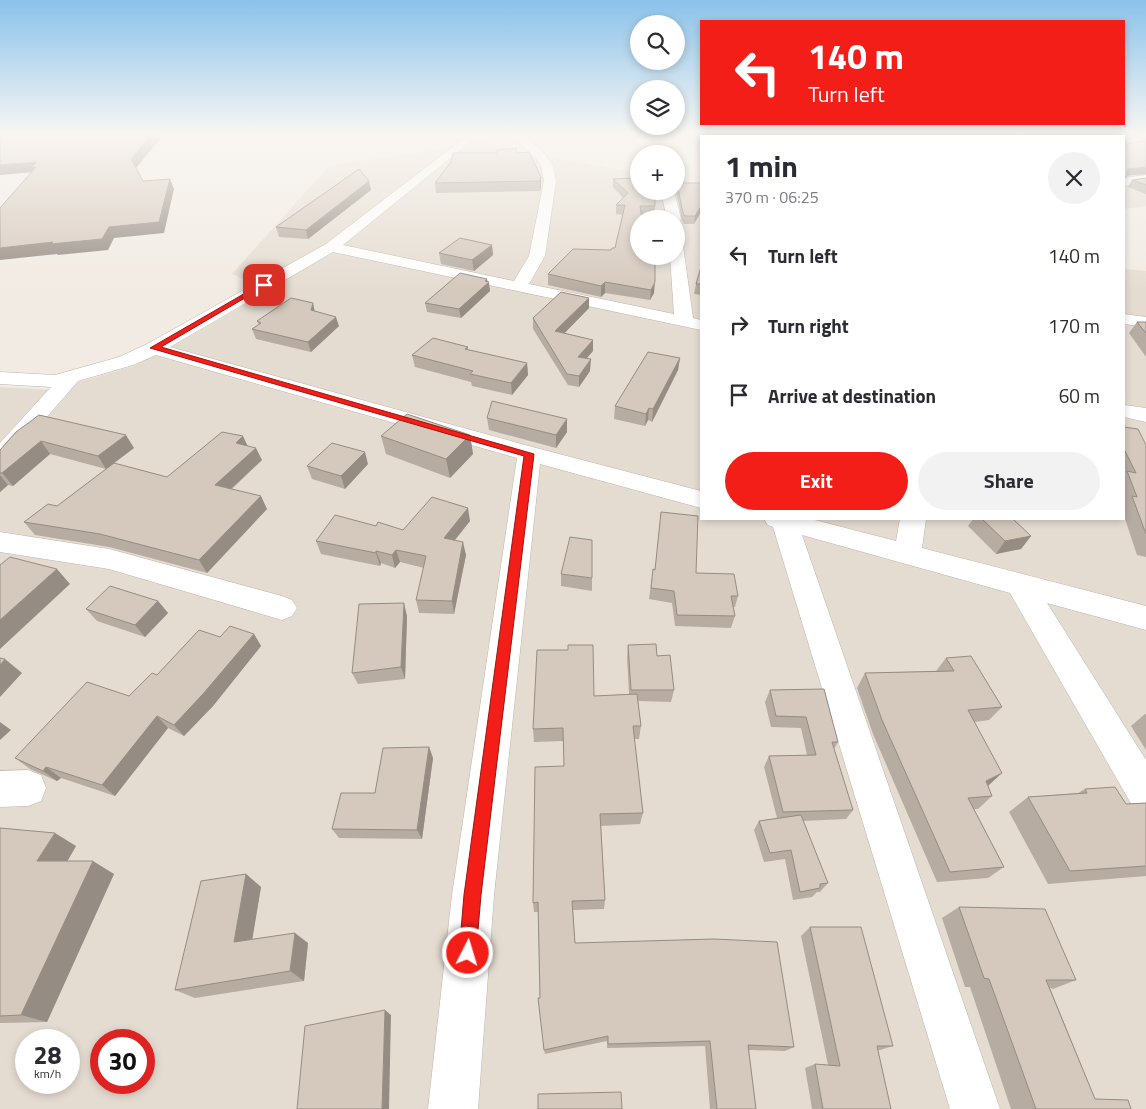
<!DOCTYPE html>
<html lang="en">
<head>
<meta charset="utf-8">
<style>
	body { margin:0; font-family:"Titillium Web",sans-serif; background:#f2f2f3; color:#2b2b33; height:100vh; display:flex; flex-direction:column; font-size:19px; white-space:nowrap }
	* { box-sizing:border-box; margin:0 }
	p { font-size:16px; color:#7c7c81 }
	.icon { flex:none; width:28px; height:28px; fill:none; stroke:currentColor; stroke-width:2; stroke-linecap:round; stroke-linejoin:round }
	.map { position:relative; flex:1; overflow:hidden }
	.details { position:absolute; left:700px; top:135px; width:425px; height:385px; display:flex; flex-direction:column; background:#fff; border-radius:0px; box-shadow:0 2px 8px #0003 }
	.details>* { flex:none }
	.hud { position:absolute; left:700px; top:20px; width:425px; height:105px; border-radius:0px; box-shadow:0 2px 8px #0003; background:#f31e18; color:#fff; overflow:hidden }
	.controls { position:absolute; left:630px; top:15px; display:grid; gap:10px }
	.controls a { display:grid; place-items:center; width:55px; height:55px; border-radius:50%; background:#fff; box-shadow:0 2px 8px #0003; font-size:25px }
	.speed { position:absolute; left:15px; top:1029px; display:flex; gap:10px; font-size:25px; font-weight:700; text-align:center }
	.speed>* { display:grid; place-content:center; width:65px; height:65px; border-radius:50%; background:#fff; box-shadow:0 2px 8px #0003; line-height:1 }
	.speed small { font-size:12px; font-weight:400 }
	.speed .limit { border:8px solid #d22; background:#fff; color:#111 }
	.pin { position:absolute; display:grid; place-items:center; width:42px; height:42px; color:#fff; margin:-21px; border-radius:10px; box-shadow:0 2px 8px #0006 }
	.me { position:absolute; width:55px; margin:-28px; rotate:5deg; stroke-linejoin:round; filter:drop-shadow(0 0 4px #0008) }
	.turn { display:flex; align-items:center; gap:18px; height:105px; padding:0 25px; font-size:22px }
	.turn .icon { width:65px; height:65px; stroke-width:2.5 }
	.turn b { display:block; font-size:35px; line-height:42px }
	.round { display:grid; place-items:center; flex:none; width:52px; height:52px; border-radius:26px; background:#f2f2f3 }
	.overview { display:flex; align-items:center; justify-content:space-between; height:85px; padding:0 25px }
	h1 { font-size:30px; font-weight:700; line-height:38px }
	.cta { display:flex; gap:10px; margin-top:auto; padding:10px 25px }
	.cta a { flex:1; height:58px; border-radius:30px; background:#f31e18; color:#fff; font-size:20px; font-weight:700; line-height:58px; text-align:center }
	.cta a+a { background:#f2f2f3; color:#2b2b33 }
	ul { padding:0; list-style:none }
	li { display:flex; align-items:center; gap:15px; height:70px; padding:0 25px }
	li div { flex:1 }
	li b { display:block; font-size:19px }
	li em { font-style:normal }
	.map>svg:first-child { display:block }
</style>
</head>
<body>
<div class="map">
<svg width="1146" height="1109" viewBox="0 0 1146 1109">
	<rect width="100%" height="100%" fill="#f1ebe3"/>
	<path fill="#e5dcd1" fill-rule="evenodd" d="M720 135H1146V206L1124 209V136Z
		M474 144 639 173V191H676V179L701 184V519H1124V269L1146 271V1109H0V387L52 390 133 366 189 337 269 290 232 274 329 166ZM639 219H676V256H639ZM26 1040H69V1082H26ZM101 1040H144V1082H101Z"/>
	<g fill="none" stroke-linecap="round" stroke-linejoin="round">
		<defs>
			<path id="street" d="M468 135 475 138 343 245 514 281 529 256 544 181 541 166 536 158 511 135H524L545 154 553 166 556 181 545 256 529 284 674 314 670 256H676V230L681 231 693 318 701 320V330L333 252 170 347 536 448 701 491V508L540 464 494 895 478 1109H428L452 895 517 458 156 355 133 365 78 381 8 462 0 464V443L51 387 0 384V372L55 375 119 357 147 344 326 244Z
				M1126 135 1146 141V148L1124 141V136H1120Z
				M1146 175V183L1124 186V178Z
				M661 191H674L681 219 679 222 676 223V219H667Z
				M1124 314 1146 317V327L1124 324Z
				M1124 405 1146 408V422L1124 417Z
				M764 519H811L896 541 900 519H926L922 548 1146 606V630L1047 603 1146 760V812L1133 807 1010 593 802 535 1000 1109H950L773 527 768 525Z
				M0 532 109 549 282 596 292 600 297 608 292 616 282 620 109 569 0 552Z
				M28 770 41 775 46 788 41 801 28 806 0 807V771Z"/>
			<path id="secondary" d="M437 135H506L481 141 442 138Z"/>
		</defs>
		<use href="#street" stroke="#bfb4a9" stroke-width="1"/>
		<use href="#secondary" stroke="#d3bb96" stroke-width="1"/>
		<use href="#street" fill="#fff" fill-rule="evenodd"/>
		<use href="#secondary" fill="#fde7c1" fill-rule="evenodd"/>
	</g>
	<path fill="#b7aca2" d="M827 135H990L993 136H830Z
		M496 150 517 153 541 177V187L540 191 436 193 435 183 497 153Z
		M635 178 655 206 654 216 641 215 654 293 650 300 605 293 601 297 548 285V274L611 250 615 248 623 215 616 214V205L623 198 613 187V179Z
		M1146 178V194L1128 187 1132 180Z
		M677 183H701L694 224H684L682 221 676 191Z
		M371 190 308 239 279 237 276 227Z
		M492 245 493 255 474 271 441 264 439 253Z
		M701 267V295L694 294 696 284Z
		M488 281 490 291 461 318 427 312 425 303Z
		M589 298V308L564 333 593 340V351L586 359 590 371 579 387 568 385 533 329V318Z
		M315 311 339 326 311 352 256 339 252 329 259 325 257 321Z
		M1137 322H1146V357L1129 333Z
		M468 347V350L527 363 528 375 512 395 472 386 471 382 415 367 412 355Z
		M680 358 678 370 652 422 648 420 645 426 614 419 615 406Z
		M487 418 567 432 556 448 489 430Z
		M1124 427 1146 445V557L1137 555 1124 516Z
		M16 432 134 448 106 469 50 454 13 486 8 485 0 492V450Z
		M470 435 473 454 450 478 386 454 381 436Z
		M248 446 262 460 232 489 267 509 207 573 109 547 35 535 24 522 57 506 167 477Z
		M368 464 345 489 312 479 307 466Z
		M661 512 696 573 738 596 735 607H733L735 616 731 628 675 626 672 603 649 599 653 569 655 570Z
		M973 519H1013L1031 536 1021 549 996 554 968 526Z
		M470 521 455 540 466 555 454 614 419 613 416 600 424 568 400 562 395 568 381 563 380 566 321 554 316 541 376 526 403 530Z
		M561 574 592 578V591L561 586Z
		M158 601 168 613 145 637 97 621 86 609Z
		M407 616 405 679 358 684 352 673Z
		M254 634 261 646 213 706 184 736 168 728 115 796 61 778 57 781 30 769 15 758 129 696 157 675 220 637Z
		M628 645 657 656 674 690 671 702 638 701 641 726 639 739H634L643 813 640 824 601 826 605 900 604 909 573 910 575 943 794 1047 785 1051 749 1050 756 1109H710L705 1046 607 1048V1041L545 1054 544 1050 540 998 538 912H534L533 903 564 766V741L534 742 533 729 594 696 629 694 627 657Z
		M946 658 1002 707 989 720 975 722 988 786 992 796 978 809H974L1004 867 988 878 937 882 873 734 857 688 865 673 936 671Z
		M824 689 838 742 834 749 853 810 846 819 803 821 828 883 820 892H817L812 897 793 900 785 859 764 862 754 830 759 821 777 818 764 767 769 756 807 755 801 728 771 727 765 702 770 690Z
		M1145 714H1146V750L1131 726Z
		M429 747 433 758 422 839 339 838 332 829Z
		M1085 789 1126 804 1146 803V876L1048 884 1009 812 1028 797 1078 793Z
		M0 828 76 846 67 861 114 874 47 1022 0 1023Z
		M246 874 261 887 252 939 308 943 304 981 195 998 175 990Z
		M959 907 1076 980 1053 989 1050 988 1095 1099 1131 1109H1011L970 987H965L942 918Z
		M810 927 893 1046 880 1050H878L891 1109H812L805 1068 815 1064 828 1065 801 936Z"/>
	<path fill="#958c84" d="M151 135H160L161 138 135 169 131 159Z
		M37 162 34 172 0 175V165Z
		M1146 167V174L1124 176 1128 169Z
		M541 177V187L540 191V181Z
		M170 179 174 189 164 233 114 238 108 250 58 255 57 254 0 260V248L109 227Z
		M369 181 371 190 308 239 306 230Z
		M701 206V212L694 224 695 216Z
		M492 245 493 255 474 271 472 260Z
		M487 279 488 283 489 282 490 291 461 318 459 309Z
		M605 282V293L601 297V286Z
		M655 282 654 293 650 300 651 290Z
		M589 298V308L556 342 555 331Z
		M313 303 315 312 311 310Z
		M336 317 339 326 311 352 308 342Z
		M593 340V351L578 368V357Z
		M680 358 678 370 652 422 653 409Z
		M591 359 590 371 579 387V376Z
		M527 363 528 375 512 395 511 383Z
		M649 408 648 420 645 426 646 414Z
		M567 419V432L556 448V435Z
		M126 435 134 448 106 469 98 456Z
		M470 435 473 454 450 478 446 459Z
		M243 436 249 449 236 443Z
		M41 441 50 454 13 486 2 473Z
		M256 448 262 460 222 497 215 485Z
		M365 452 368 464 345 489 341 476Z
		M0 475 8 485 0 492Z
		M261 496 267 509 207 573 199 560Z
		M468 508 470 521 446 551 444 538Z
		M1031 536 1021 549 996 554 1005 541Z
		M463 542 466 555 454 614 452 601Z
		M396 550 400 562 395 568 392 555Z
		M376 551 381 563 380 566 376 553Z
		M57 569 70 584 0 649V620Z
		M158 601 168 613 145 637 135 625Z
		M404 603 407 616 405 679 401 667Z
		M254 634 261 646 213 706 184 736 174 725Z
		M5 659 22 673 0 697V665Z
		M157 716 168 728 115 796 102 785Z
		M0 722 11 730 0 740Z
		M429 747 433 758 422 839 417 830Z
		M46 767 61 778 57 781 43 771Z
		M1002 773 988 786 972 794 986 781Z
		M55 833 76 846 60 874 37 861Z
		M93 861 114 874 47 1022 21 1015Z
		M246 874 261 887 250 953 234 942Z
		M295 933 308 943 304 981 290 971Z
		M385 1010 391 1015 389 1109H382Z"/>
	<path fill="#d5c8bc" stroke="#958c84" d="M0 135H151L131 159 143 181 170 179 159 222 109 227 102 239 51 244 53 242 0 248V208L36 167H31L37 162 0 165Z
		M844 135H990L993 136H847Z
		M1141 141 1146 142V167L1128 169 1126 178 1124 177V145Z
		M516 148 517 153 529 152 541 177 540 181 435 183 451 162 453 153H497L496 150Z
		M359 169 369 181 306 230 276 227Z
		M634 171 635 178H639V191H655V206H640L642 219H639V256H655V282L651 290 605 282 601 286 548 274 573 249 611 250 612 248H615L625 205H616L628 193 613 179 632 178Z
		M1146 178V185L1132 180Z
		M677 183H701V206L695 216H685L683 213Z
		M460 238 492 245 472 260 439 253Z
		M701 267V284H696Z
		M460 273 487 279 485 281 489 282 459 309 425 303Z
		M561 292 589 298 555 331 593 340 578 357 591 359 579 376 567 374 533 318Z
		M291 298 313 303 311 310 336 317 308 342 252 329 261 323 257 321Z
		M1137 322H1146V333Z
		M433 338 468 347 465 349 527 363 511 383 470 374 473 371 412 355Z
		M648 352 680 358 653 409 649 408 646 414 615 406Z
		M492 401 567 419 556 435 487 418Z
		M407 414 470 435 446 459 381 436Z
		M39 415 126 435 98 456 41 441 2 473H0V450L16 432Z
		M1124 427 1138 429 1146 445V534L1132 496 1137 497 1127 471 1136 473 1124 449Z
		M222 432 243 436 236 443 256 448 215 485 261 496 199 560 100 534 24 522 48 504 57 506 114 463 167 477Z
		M332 443 365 452 341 476 307 466Z
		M432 497 468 508 444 538 463 542 452 601 416 600 426 556 396 550 392 555 376 551V553L316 541 335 515 376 526 378 522 403 530Z
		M661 512 698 516 696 573 734 574 738 596H731L735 616 677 615 674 591 651 588 653 569 655 570Z
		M982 519H1013L1031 536 1005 541Z
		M570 537 592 540V578L561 574Z
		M10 557 57 569 0 620V565Z
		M110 586 158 601 135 625 86 609Z
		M404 603 401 667 352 673 359 604Z
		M230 626 254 634 203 694 174 725 157 716 102 785 46 767 43 771 15 758 87 682 129 696 152 673 157 675 199 630 220 637Z
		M656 644 657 656 670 655 674 690H631L628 645Z
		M568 645H593L594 696 637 694 641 726H633L643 813 600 814 605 900 572 901 575 943 714 939 777 942 794 1047 748 1045 756 1109H717L710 1041 608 1044V1036L544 1050 538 998H540L538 902 533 903 535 767 564 766 563 728 533 729 537 650H568Z
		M971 656 1002 707 968 710 1002 773 986 781 992 796 968 798 1004 867 950 872 882 720 865 673 954 671 946 658Z
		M0 658 5 659 0 665Z
		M824 689 838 742H832L853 810 783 812 769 756 816 755 806 717 776 716 770 690Z
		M429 747 417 830 332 829 341 793H375L383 748Z
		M1115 787 1126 804 1146 803V866L1070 871 1028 797 1087 793 1085 789Z
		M801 815 828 883 820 884V888L800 892 791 850 770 853 759 821Z
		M0 828 55 833 37 861H93L21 1015 0 1016Z
		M246 874 234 942 295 933 290 971 175 990 201 881Z
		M959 907 1045 909 1076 980H1046L1095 1099 1128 1100 1131 1109H1036L989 979 984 978Z
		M810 927H861L893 1046H877L891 1109H823L815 1064 840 1066Z
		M385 1010 382 1109H297L305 1026Z
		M621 1092 622 1109H538V1094Z"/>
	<linearGradient id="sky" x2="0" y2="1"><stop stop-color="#8bc2ea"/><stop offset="0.46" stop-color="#f9f6f2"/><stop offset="1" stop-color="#f9f6f2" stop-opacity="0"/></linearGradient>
	<rect width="1146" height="291" fill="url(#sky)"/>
	<path fill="#f31e18" stroke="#9e1410" d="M261 284 267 285 161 347 534 454 481 895 476 953 474 960 468 962 461 960 459 953 464 895 524 456 150 348Z"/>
</svg>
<div class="controls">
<a><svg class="icon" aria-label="search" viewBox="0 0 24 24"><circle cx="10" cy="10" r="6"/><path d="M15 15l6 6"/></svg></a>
<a><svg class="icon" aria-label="layers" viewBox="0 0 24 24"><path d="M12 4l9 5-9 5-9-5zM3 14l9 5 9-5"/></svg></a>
<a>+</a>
<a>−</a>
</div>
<div class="speed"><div>28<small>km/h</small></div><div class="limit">30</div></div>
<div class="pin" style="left:264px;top:285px;background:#d93025"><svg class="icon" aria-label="arrive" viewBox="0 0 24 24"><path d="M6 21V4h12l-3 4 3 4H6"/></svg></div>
<svg class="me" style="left:468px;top:953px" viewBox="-20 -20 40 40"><circle r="17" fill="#f31e18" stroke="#fff" stroke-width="3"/><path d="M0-11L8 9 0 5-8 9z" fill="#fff"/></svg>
<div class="hud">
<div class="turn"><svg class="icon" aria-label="left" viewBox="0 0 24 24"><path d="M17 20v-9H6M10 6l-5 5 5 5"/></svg><div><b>140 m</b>Turn left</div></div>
</div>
<section class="details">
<div class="overview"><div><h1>1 min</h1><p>370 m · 06:25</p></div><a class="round"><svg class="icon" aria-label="close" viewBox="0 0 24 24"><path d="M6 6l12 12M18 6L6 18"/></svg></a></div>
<ul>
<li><svg class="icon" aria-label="left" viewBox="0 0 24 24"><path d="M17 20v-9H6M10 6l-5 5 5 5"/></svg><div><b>Turn left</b></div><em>140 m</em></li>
<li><svg class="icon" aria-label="right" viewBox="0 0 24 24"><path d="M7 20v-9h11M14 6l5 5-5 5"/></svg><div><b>Turn right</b></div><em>170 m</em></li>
<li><svg class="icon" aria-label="arrive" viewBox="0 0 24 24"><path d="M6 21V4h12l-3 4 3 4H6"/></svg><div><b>Arrive at destination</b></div><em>60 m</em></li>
</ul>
<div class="cta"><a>Exit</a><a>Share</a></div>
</section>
</div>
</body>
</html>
